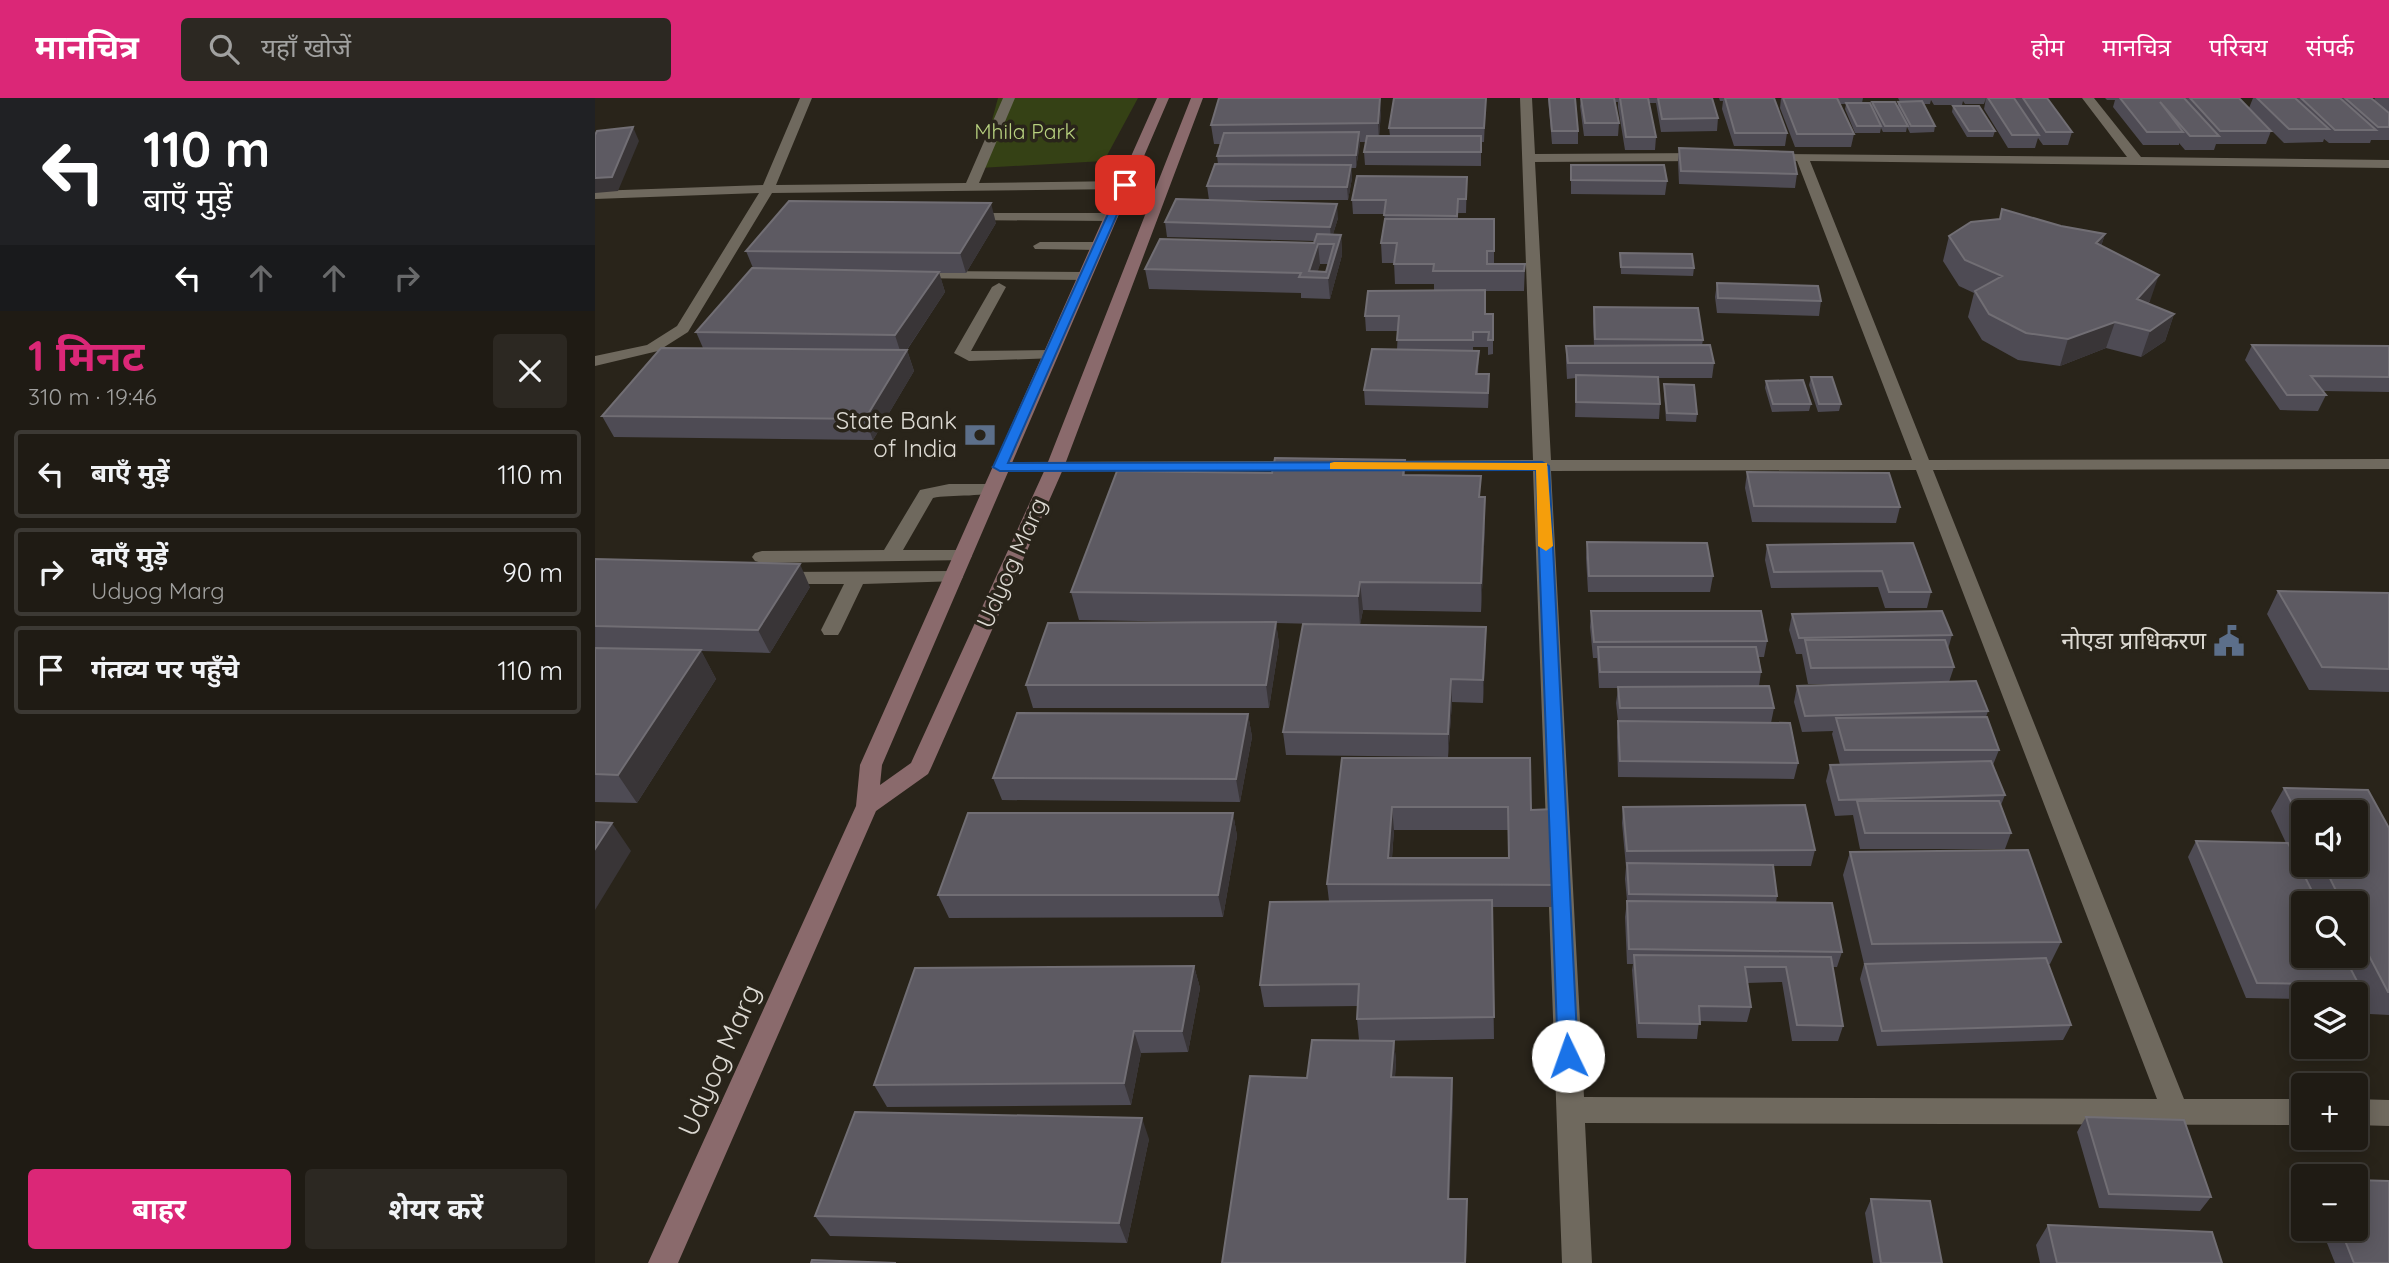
<!DOCTYPE html>
<html lang="hi">
<head>
<meta charset="utf-8">
<style>
	body { margin:0; font-family:Quicksand,"Noto Sans Devanagari",sans-serif; background:#2c2822; color:#f1f3f6; height:100vh; display:flex; flex-direction:column; font-size:26px; white-space:nowrap }
	* { box-sizing:border-box; margin:0 }
	p { font-size:23px; color:#a1a1a0 }
	.icon { flex:none; width:38px; height:38px; fill:none; stroke:currentColor; stroke-width:2; stroke-linecap:round; stroke-linejoin:round }
	.map { position:relative; flex:1; overflow:hidden }
	.drawer { display:flex; flex-direction:column; background:#1f1b14; width:595px }
	.drawer>* { flex:none }
	.banner { background:#202124; color:#fff; overflow:hidden }
	.controls { position:absolute; left:1696px; top:702px; display:grid; gap:14px }
	.controls a { display:grid; place-items:center; width:77px; height:77px; border-radius:7px; background:#1f1b14; box-shadow:0 4px 18px #0003,0 0 0 2px #3c3934; font-size:35px }
	.pin { position:absolute; display:grid; place-items:center; width:60px; height:60px; color:#fff; margin:-30px; border-radius:14px; box-shadow:0 4px 10px #0006 }
	.me { position:absolute; width:77px; margin:-38px; rotate:357deg; stroke-linejoin:round; filter:drop-shadow(0 0 5px #0008) }
	.turn { display:flex; align-items:center; gap:24px; height:147px; padding:0 28px; font-size:32px }
	.turn .icon { width:91px; height:91px; stroke-width:2.5 }
	.turn b { display:block; font-size:49px; line-height:60px }
	.lanes { display:flex; align-items:center; height:66px; padding:0 28px; background:#0003; justify-content:center; gap:35px; direction:ltr }
	.lanes .off { opacity:.35 }
	.round { display:grid; place-items:center; flex:none; width:74px; height:74px; border-radius:7px; background:#2c2822 }
	.summary { display:flex; align-items:center; justify-content:space-between; height:119px; padding:0 28px }
	h1 { font-size:42px; font-weight:700; line-height:52px; color:#db2777 }
	.button { display:flex; gap:14px; margin-top:auto; padding:14px 28px }
	.button a { flex:1; height:80px; border-radius:7px; background:#db2777; color:#fff; font-size:28px; font-weight:700; line-height:80px; text-align:center }
	.button a+a { background:#2c2822; color:#f1f3f6 }
	ul { padding:0; list-style:none }
	li { display:flex; align-items:center; gap:21px; height:88px; margin:0 14px 10px; padding:0 14px; border:4px solid #3c3934; border-radius:7px }
	li div { flex:1 }
	li b { display:block; font-size:26px }
	li em { font-style:normal }
	header { display:flex; align-items:center; gap:42px; box-sizing:border-box; height:98px; padding:0 35px; background:#db2777; color:#fff }
	header strong { font-size:33px }
	nav { display:flex; gap:38px; margin-inline-start:auto; font-size:24px }
	.search { width:490px; height:63px; background:#2c2822; display:flex; align-items:center; gap:18px; box-sizing:border-box; padding:0 24px; border-radius:7px; color:#a1a1a0; font-size:26px }
	main { display:flex; flex:1; min-height:0 }
	.map>svg:first-child { display:block }
</style>
</head>
<body>
<header>
<strong>मानचित्र</strong>
<div class="search"><svg class="icon" aria-label="search" viewBox="0 0 24 24"><circle cx="10" cy="10" r="6"/><path d="M15 15l6 6"/></svg>यहाँ खोजें</div>
<nav><a>होम</a><a>मानचित्र</a><a>परिचय</a><a>संपर्क</a></nav>
</header>
<main>
<section class="drawer">
<div class="banner">
<div class="turn"><svg class="icon" aria-label="left" viewBox="0 0 24 24"><path d="M17 20v-9H6M10 6l-5 5 5 5"/></svg><div><b>110 m</b>बाएँ मुड़ें</div></div>
<div class="lanes"><svg class="icon" aria-label="left" viewBox="0 0 24 24"><path d="M17 20v-9H6M10 6l-5 5 5 5"/></svg><svg class="icon off" aria-label="ahead" viewBox="0 0 24 24"><path d="M12 20V5M6 11l6-6 6 6"/></svg><svg class="icon off" aria-label="ahead" viewBox="0 0 24 24"><path d="M12 20V5M6 11l6-6 6 6"/></svg><svg class="icon off" aria-label="right" viewBox="0 0 24 24"><path d="M7 20v-9h11M14 6l5 5-5 5"/></svg></div>
</div>
<div class="summary"><div><h1>1 मिनट</h1><p>310 m · 19:46</p></div><a class="round"><svg class="icon" aria-label="close" viewBox="0 0 24 24"><path d="M6 6l12 12M18 6L6 18"/></svg></a></div>
<ul>
<li><svg class="icon" aria-label="left" viewBox="0 0 24 24"><path d="M17 20v-9H6M10 6l-5 5 5 5"/></svg><div><b>बाएँ मुड़ें</b></div><em>110 m</em></li>
<li><svg class="icon" aria-label="right" viewBox="0 0 24 24"><path d="M7 20v-9h11M14 6l5 5-5 5"/></svg><div><b>दाएँ मुड़ें</b><p>Udyog Marg</p></div><em>90 m</em></li>
<li><svg class="icon" aria-label="arrive" viewBox="0 0 24 24"><path d="M6 21V4h12l-3 4 3 4H6"/></svg><div><b>गंतव्य पर पहुँचे</b></div><em>110 m</em></li>
</ul>
<div class="button"><a>बाहर</a><a>शेयर करें</a></div>
</section>
<div class="map">
<svg width="1794" height="1165" viewBox="0 0 1794 1165">
	<rect width="100%" height="100%" fill="#29241a"/>
	<path fill="#354115" d="M403 0H543L509 63 384 70Z"/>
	<g fill="none" stroke-linecap="round" stroke-linejoin="round">
		<path fill="#6f695e" fill-rule="evenodd" d="M371 115H516L523 119 516 123 366 122V116Z
			M445 144H503L510 148 503 152 440 151 438 148Z
			M317 173 490 174 497 178 490 182 312 180 310 177Z
			M404 185 411 189 376 253 455 252 461 254 463 257 461 260 374 263 359 255 397 189Z
			M354 386H396L405 391C396 400 354 396 338 400L308 452H367L374 454 377 458 374 462 167 465 160 463 157 459 160 455 167 453 289 452 325 392Z
			M358 473 365 475 368 479 365 483 268 486 246 532 243 537H229L226 532 249 486H185L178 484 175 480 178 476 185 474Z"/>
		<path fill="#6f695e" fill-rule="evenodd" d="M205 0H217L181 87 371 85 408 0H420L384 85 530 83 537 87 530 91 177 95 93 234 63 253 0 268V258L52 247 82 228 164 95 0 101V93L168 87Z
			M925 0H937L940 56 1109 55 1115 59 1109 63 940 64 956 362H1317L1202 63 1189 62V56L1532 59 1487 0H1499L1546 59 1794 62V70L1215 63 1334 362 1794 361V371L1338 372 1589 1001H1708V1027L990 1025 997 1165H967L938 373H781L772 368 781 363 938 362ZM1321 372 1562 1001 989 999 956 373Z
			M707 363 713 364 716 368 713 372 405 374 396 369 405 364Z
			M1760 1001 1794 1002V1028L1760 1027Z"/>
		<path fill="#8a6a6c" fill-rule="evenodd" d="M562 0H574L287 667 285 687 316 665 451 369 596 0H608L469 369 336 670 333 676 281 713 83 1165H53L261 708 265 667Z"/>
	</g>
	<path fill="#4e4b54" fill-rule="evenodd" d="M891 0 889 44H886V68L770 67 769 54 771 44H765L761 70H756L757 80 753 102H614L612 88 623 66 622 58 626 46H619L616 27 786 14 784 38H795L794 30Z
		M953 0H980L983 33V46H957Z
		M986 0H1117L1123 20 1122 33 1066 34 1061 5H1054L1061 39 1060 52H1030L1023 9V4H1020L1024 25 1023 38H989L985 8Z
		M1124 0H1179L1192 35 1190 48H1139L1127 11 1128 3H1125Z
		M1186 0H1268L1267 5 1277 9V4L1303 8V4H1305L1303 0H1452L1477 34 1473 47H1448L1443 40 1440 50H1413L1389 11 1391 0 1389 6H1370L1368 3 1367 7H1339L1336 2 1335 6H1328L1340 28 1339 34 1315 35 1312 29 1311 34H1288L1286 30 1285 35H1260L1250 11 1251 6H1245L1259 36 1256 49H1200L1185 10Z
		M1510 0H1644L1676 33 1671 46H1621L1619 52H1590L1584 45V47H1548L1518 9 1520 2H1512Z
		M1658 0H1776L1779 2 1780 0H1794V42H1776L1775 45H1734L1729 41 1728 44 1689 45 1654 10Z
		M1358 8 1400 33 1398 39H1372L1357 14Z
		M1084 50 1202 76 1200 90 1084 86 1083 64Z
		M976 67 1072 83 1070 97 976 96Z
		M872 79 871 115H863V121H899V166H930L929 193H890V216H898V256L893 257V249H878V253H884L883 276 894 291 893 310 770 307 769 292 802 251 803 233H771L770 218 839 192V186H800L799 165H787L786 145 790 123 789 116H758L757 102Z
		M743 120 738 136 746 137 747 157 735 201 706 200V195L554 191 550 171 719 145 720 143 572 139 570 124ZM725 166H733L731 174H722Z
		M401 125 371 175H344L350 194 312 252 319 273 278 342 19 339 7 318 108 250 101 234 158 170 151 153Z
		M1466 128 1510 136 1506 148 1555 203 1553 206 1579 216 1570 243 1546 259 1511 250 1465 268 1423 262 1387 242 1373 219 1379 195 1364 188 1348 163 1354 138Z
		M1025 155 1099 170 1098 178 1026 176Z
		M1122 185 1226 203 1224 218 1122 215 1120 199Z
		M999 209 1108 242 1107 247 1119 265 1117 280H1063L1065 306 1064 321 980 319 981 280 972 281 971 263V248H999L998 224Z
		M1657 247 1794 248V294L1728 293 1731 297 1723 313 1685 312 1650 262Z
		M1216 279 1246 306 1244 313 1223 314 1214 287Z
		M1171 283 1216 306 1214 313 1177 314 1170 290Z
		M1069 286 1102 316 1101 324 1071 323 1069 294Z
		M810 362V377L886 399H890V427L886 514 768 512 765 527 681 525 684 546 674 610H438L431 587 601 524 484 522 476 494 677 375Z
		M1152 374 1305 409 1301 425 1157 424 1150 390Z
		M992 444 1118 478 1115 494H993L991 460Z
		M1318 445 1336 494 1332 510H1290L1283 489 1176 490 1170 462 1172 447Z
		M0 461 215 489 175 555 106 553 121 581 42 705 0 704Z
		M1683 493 1794 495V594L1714 592 1672 516Z
		M996 513 1172 543 1169 559H1164L1166 574 1164 588 1179 610 1176 625 1203 665 1199 681 1023 679 1022 639 1023 623 1021 605 1023 590H1004L1002 560H998L995 529Z
		M1197 516 1357 537 1353 551 1359 569 1354 584 1393 613 1391 619 1404 652 1398 667 1410 697 1406 707 1416 735 1410 751H1265L1258 717 1240 718 1231 683 1235 667H1245L1237 636 1238 633 1207 634 1199 604 1202 588 1288 586H1213L1207 556H1201L1194 532Z
		M891 529 888 605 857 604 853 659 691 657 688 634Z
		M653 616 657 639 645 704 407 702 398 680Z
		M747 660 936 712 963 787 962 809H897L899 941 780 943H799L801 964 800 979 857 980 858 1001 854 1101 872 1122 871 1165H627L712 980 764 942 762 921 763 908 669 909 665 887 734 803 732 786ZM799 732H913V760H797Z
		M1689 690 1794 730V917L1775 916 1762 889 1757 896H1708V901L1651 900 1593 759 1601 743 1691 745 1676 713ZM1708 714 1760 766H1708ZM1708 805H1760V858H1708Z
		M1028 709 1220 752 1216 768H1178L1182 798 1181 805 1247 854 1242 869H1238L1248 928 1243 943H1197L1187 884 1152 885 1156 909 1152 924 1104 923 1102 941 1042 940 1037 872 1038 866H1032L1030 819 1032 803 1030 781 1031 769 1027 725Z
		M638 715 642 738 628 819 354 820 343 797Z
		M1255 754 1466 844 1455 866H1453L1476 927 1468 942 1282 948 1265 881 1269 866 1248 777Z
		M599 868 605 890 593 954 546 955 536 1007 292 1009 279 987Z
		M1491 1019 1616 1099 1605 1113 1504 1110 1482 1034Z
		M554 1041 532 1145 235 1138 220 1118Z
		M1276 1101 1347 1165H1278L1270 1115Z
		M1453 1127 1627 1165H1445L1441 1147Z
		M1726 1130H1760L1794 1165H1740Z"/>
	<path fill="#393537" d="M785 0 786 14 784 43 783 25Z
		M38 29 44 43 23 93 0 95V80Z
		M764 34 765 47 761 70V57Z
		M756 67 757 80 753 102 752 89Z
		M396 105 401 125 371 175 365 155Z
		M742 106 743 120 736 143 735 129Z
		M1510 136 1502 161 1501 145Z
		M746 137 747 157 735 201 733 180Z
		M723 146 725 166 721 180 714 173Z
		M344 174 350 194 307 259 300 237Z
		M1564 177 1555 203 1533 228 1542 201Z
		M1579 216 1570 243 1546 259 1555 233Z
		M1520 224 1511 250 1465 268 1473 241Z
		M312 252 319 273 278 342 270 321Z
		M894 276V291L893 310V295Z
		M890 399V427L886 514V485Z
		M205 466 215 489 175 555 163 532Z
		M765 484 768 512 765 527 763 498Z
		M681 524 684 546 674 610 671 587Z
		M891 529V551L888 605V582Z
		M106 552 121 581 42 705 23 677Z
		M856 581 857 604 853 659V636Z
		M653 616 657 639 645 704 641 681Z
		M797 709 799 732 795 782 793 760Z
		M638 715 642 738 628 819 623 797Z
		M17 725 36 753 0 812V751Z
		M599 868 605 890 593 954 587 933Z
		M539 933 546 955 536 1007 529 985Z
		M799 943 801 964 798 1001 796 979Z
		M857 980 858 1001 854 1121 853 1101Z
		M547 1020 554 1041 532 1145 524 1125Z
		M872 1101 871 1165H870Z"/>
	<path fill="#5d5a62" stroke="#716e74" stroke-width="2" fill-rule="evenodd" d="M624 0H785L783 25 616 27Z
		M799 0H891L889 30H794Z
		M954 0H980L983 33H957Z
		M986 0H1019L1024 25H990Z
		M1025 0H1053L1061 39H1031Z
		M1063 0H1117L1123 20 1067 21Z
		M1130 0H1179L1192 35H1140Z
		M1188 0H1242L1259 36H1202Z
		M1393 0H1419L1444 37H1417Z
		M1428 0H1452L1477 34H1451Z
		M1525 0H1589L1624 38H1595L1565 4 1588 34H1552Z
		M1595 0H1644L1676 33H1625Z
		M1662 0H1700L1734 31H1694Z
		M1706 0H1745L1781 32H1740Z
		M1750 0H1776L1794 15V29H1783Z
		M1327 3 1340 28H1316L1303 4Z
		M1277 4H1300L1313 28H1290Z
		M1251 5H1275L1286 28H1262Z
		M1358 8H1384L1400 33H1374Z
		M38 29 17 79 0 80V37L2 33Z
		M764 34 761 57 622 58 629 35Z
		M772 38H886V54H769Z
		M1084 50 1198 54 1202 76 1086 73Z
		M620 66 756 67 752 89 612 88Z
		M976 67H1069L1072 83 976 82Z
		M762 78 872 79 871 101H863L862 118 789 117 791 102H757Z
		M581 101 742 106 735 129 570 124Z
		M194 103 396 105 365 155 151 153Z
		M1407 111 1466 128 1510 136 1501 145 1564 177 1542 201 1579 216 1555 233 1520 224 1473 241 1431 235 1394 216 1380 193 1407 178 1370 162 1354 138 1376 124 1405 121Z
		M790 121H899V153H892V166H930L929 173H838L839 166H799L802 145H786Z
		M722 136 746 137 733 180 704 179 706 175 550 171 565 141 719 145ZM723 146H739L731 174 714 173Z
		M1025 155 1097 156 1099 170 1026 169Z
		M157 170 344 174 300 237 101 234Z
		M1122 185 1223 188 1226 203 1123 200Z
		M890 192V216H898V242H893L894 234H878V242H802L804 218H770L773 193Z
		M999 209 1103 210 1108 242 1000 241Z
		M1115 247 1119 265H973L971 248Z
		M1657 247 1794 248V279L1716 278 1731 297H1692Z
		M66 250 312 252 270 321 7 318Z
		M777 251 884 253 881 276H894L893 295 769 292Z
		M981 277 1063 279 1065 306 981 304Z
		M1216 279H1237L1246 306H1224Z
		M1208 282 1216 306H1178L1171 283Z
		M1069 286 1099 287 1102 316 1072 315Z
		M680 360 810 362 808 377 886 378 884 399H890L886 485 765 484 763 498 476 494 522 373 677 375Z
		M1152 374 1294 375 1305 409 1159 408Z
		M992 444 1112 445 1118 478H994Z
		M1318 445 1336 494H1294L1287 473 1179 474 1172 447Z
		M0 461 205 466 163 532 0 528Z
		M1683 493 1794 495V571L1727 569Z
		M996 513H1166L1172 543 999 544Z
		M1347 513 1357 537 1204 540 1197 516Z
		M681 524 671 587H431L453 525Z
		M708 526 891 529 888 582 856 581 853 636 688 634Z
		M1210 542H1350L1359 569 1216 570Z
		M1003 549H1161L1166 574H1005Z
		M0 550 106 552 23 677 0 676Z
		M1381 583 1393 613 1210 618 1202 588Z
		M1174 588 1179 610H1025L1023 589Z
		M422 615 653 616 641 681 398 680Z
		M1392 619 1404 652H1250L1241 620Z
		M1023 623 1195 625 1203 665 1025 663Z
		M747 660H935L936 712 960 711 963 787 732 786ZM797 709H913L914 760H793Z
		M1396 663 1410 697 1244 702 1235 667Z
		M1689 690 1773 692 1794 730V894H1793L1760 831V805H1747L1728 766H1760V714H1708V727Z
		M1262 703H1404L1416 735H1270Z
		M1210 707 1220 752 1032 753 1028 709Z
		M373 715H638L623 797H343Z
		M0 724 17 725 0 751Z
		M1601 743 1693 745 1723 805H1708V858H1749L1764 887 1662 885Z
		M1433 752 1466 844 1277 846 1255 754Z
		M1032 765 1178 767 1182 798 1034 796Z
		M897 802 899 919 762 921 764 886 665 887 675 804Z
		M1032 803 1237 805 1247 854 1034 851Z
		M1039 857 1236 859 1248 928 1202 927 1191 869H1150L1156 909 1104 908 1105 926 1044 925Z
		M1451 860 1476 927 1287 933 1270 866Z
		M599 868 587 933H539L529 985 279 987 320 870Z
		M717 942 799 943 796 979 857 980 853 1101H872L870 1165H627L655 978 712 980Z
		M260 1014 547 1020 524 1125 220 1118Z
		M1491 1019 1589 1022 1616 1099 1514 1096Z
		M1760 1082 1794 1083V1165H1759L1745 1130H1760Z
		M1276 1101 1335 1103 1347 1165H1286Z
		M1453 1127 1617 1134 1627 1165H1462Z
		M217 1162 301 1165H216Z"/>
	<path fill="#1a73e8" stroke="#114b97" stroke-width="2" d="M527 85 535 87 413 365 947 364 954 368 983 958 980 965 973 967 966 965 963 958 941 372 405 373 398 369Z"/>
	<path fill="#f59e0b" d="M739 364 952 365 958 448 951 453 943 448 941 372 735 371V365Z"/>
	<defs>
		<symbol id="bank-bare" viewBox="-9 -9 18 18"><path d="M-6-4H6V4H-6ZM0-2.3a2.3 2.3 0 1 0 0 4.6a2.3 2.3 0 1 0 0-4.6Z" fill="#5c6f8a" stroke="#29241a" stroke-width="2.5" paint-order="stroke"/></symbol>
		<symbol id="civic-bare" viewBox="-9 -9 18 18"><path d="M-.6-6.5H3V-4.5H.6V-3L4-1V1h2V6H-6V1h2V-1L-.6-3ZM-1.2 2.5V6h2.4V2.5Z" fill="#5c6f8a" stroke="#29241a" stroke-width="2.5" paint-order="stroke"/></symbol>
	</defs>
	<g fill-rule="evenodd">
		<use href="#bank-bare" x="363" y="315" width="44" height="44"/>
		<use href="#civic-bare" x="1612" y="521" width="44" height="44"/>
	</g>
	<g text-anchor="middle" stroke-width="7" stroke-linejoin="round" paint-order="stroke">
		<g font-size="21" fill="#b8d17f" stroke="#29241a">
			<text x="430" y="41">Mhila Park</text>
		</g>
		<g font-size="24" fill="#dcd9d2" stroke="#29241a" text-anchor="end">
			<text x="362" y="331">State Bank<tspan x="362" dy="28">of India</tspan></text>
			<text x="1611" y="551">नोएडा प्राधिकरण</text>
		</g>
		<g font-size="24" fill="#dcd9d2" stroke="#29241a">
			<text transform="translate(417 465) rotate(-66)" y="8">Udyog Marg</text>
		</g>
		<g font-size="28" fill="#dcd9d2" stroke="#29241a">
			<text transform="translate(124 962) rotate(-66)" y="10">Udyog Marg</text>
		</g>
	</g>
</svg>
<div class="controls">
<a><svg class="icon" aria-label="sound" viewBox="0 0 24 24"><path d="M4 9h4l5-4v14l-5-4H4zM17 9q2 3 0 6"/></svg></a>
<a><svg class="icon" aria-label="search" viewBox="0 0 24 24"><circle cx="10" cy="10" r="6"/><path d="M15 15l6 6"/></svg></a>
<a><svg class="icon" aria-label="layers" viewBox="0 0 24 24"><path d="M12 4l9 5-9 5-9-5zM3 14l9 5 9-5"/></svg></a>
<a>+</a>
<a>−</a>
</div>
<div class="pin" style="left:530px;top:87px;background:#d93025"><svg class="icon" aria-label="arrive" viewBox="0 0 24 24"><path d="M6 21V4h12l-3 4 3 4H6"/></svg></div>
<svg class="me" style="left:973px;top:958px" viewBox="-20 -20 40 40"><circle r="19" fill="#fff"/><path d="M0-13L10 11 0 6-10 11z" fill="#1a73e8"/></svg>
</div>
</main>
</body>
</html>
